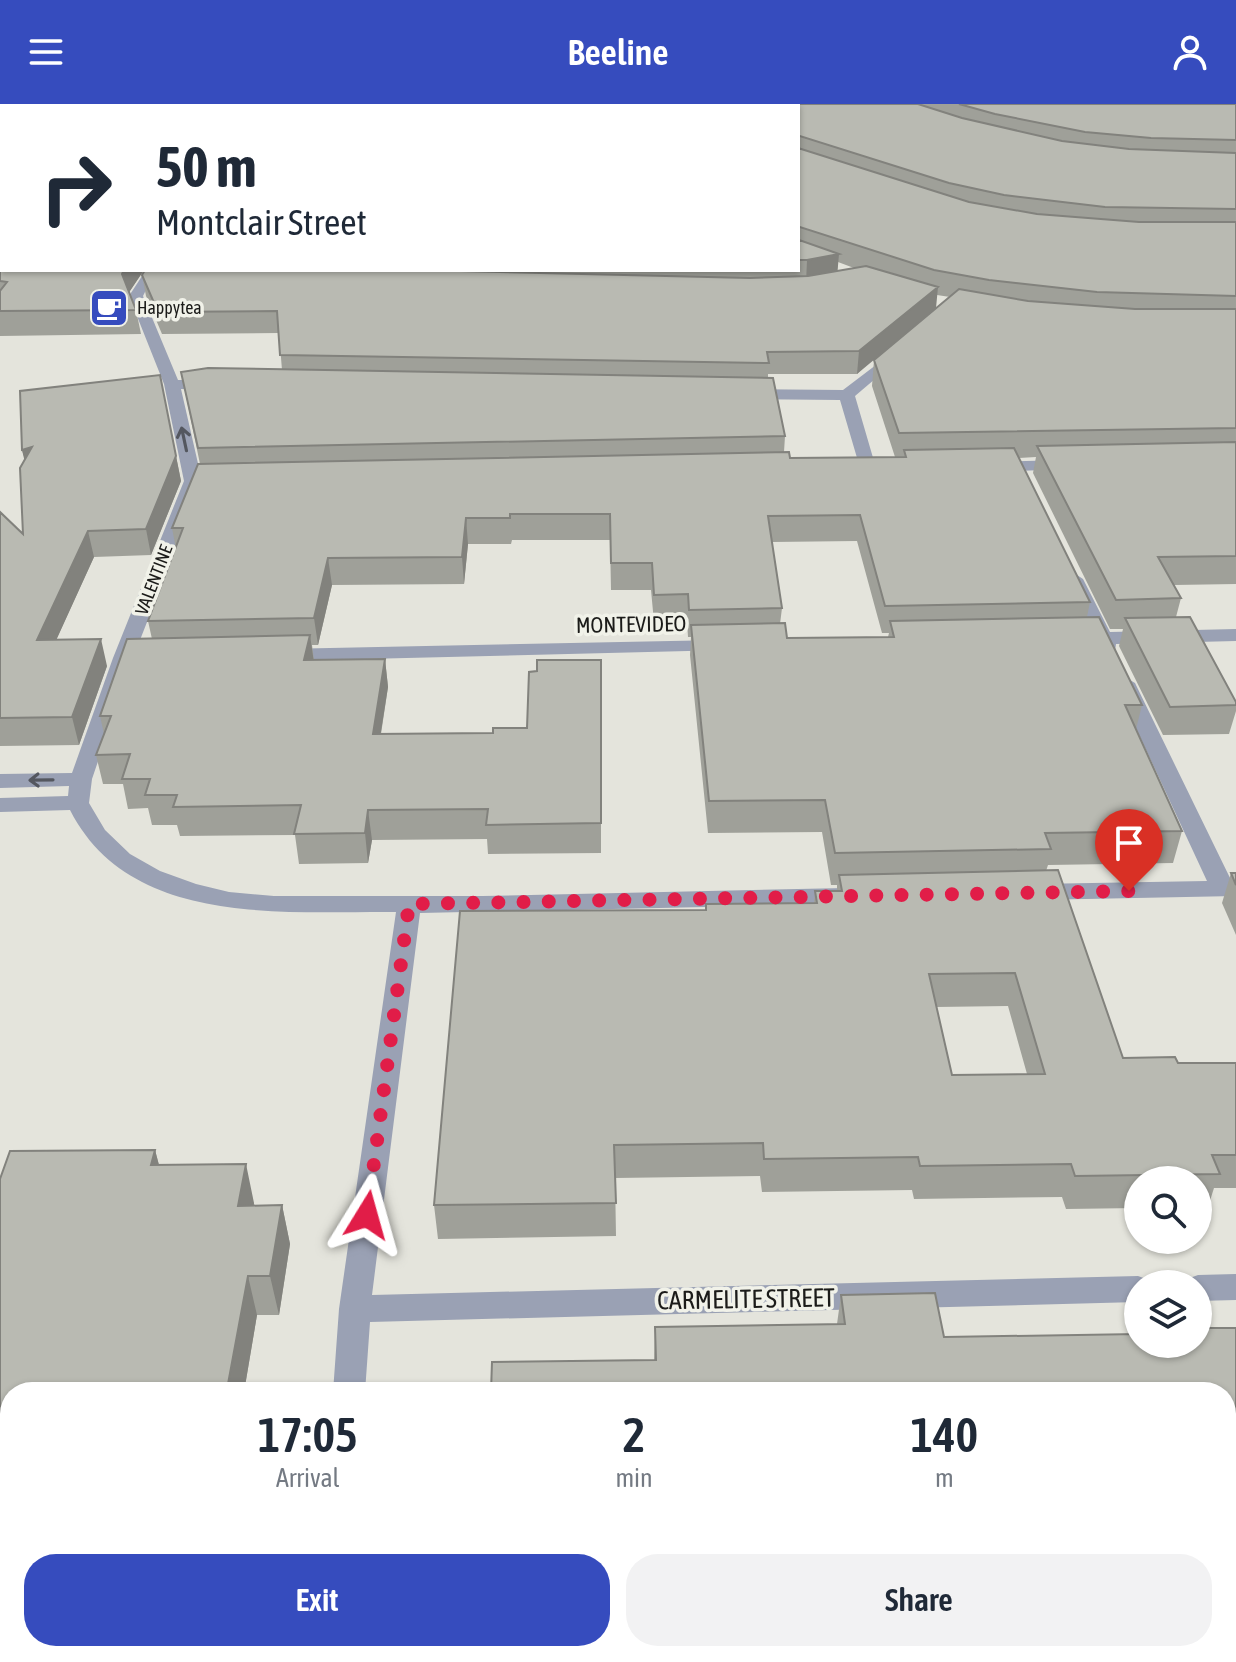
<!DOCTYPE html>
<html lang="en">
<head>
<meta charset="utf-8">
<style>
	body { margin:0; font-family:"Asap Condensed",sans-serif; background:#f2f2f3; color:#1f2937; height:100vh; display:flex; flex-direction:column; font-size:30px; white-space:nowrap }
	* { box-sizing:border-box; margin:0 }
	p { font-size:26px; color:#747a83 }
	.icon { flex:none; width:44px; height:44px; fill:none; stroke:currentColor; stroke-width:2; stroke-linecap:round; stroke-linejoin:round }
	.map { position:relative; flex:1; overflow:hidden }
	.sheet { position:absolute; left:0px; top:1278px; width:1236px; height:280px; display:flex; flex-direction:column; background:#fff; border-radius:32px 32px 0 0; box-shadow:0 2px 6px #0004 }
	.sheet>* { flex:none }
	.banner { position:absolute; left:0px; top:0px; width:800px; height:168px; box-shadow:0 2px 6px #0004; background:#fff; color:#1f2937; overflow:hidden }
	.buttons { position:absolute; left:1124px; top:1062px; display:grid; gap:16px }
	.buttons a { display:grid; place-items:center; width:88px; height:88px; border-radius:50%; background:#fff; box-shadow:0 2px 6px #0004; font-size:40px }
	.pin { position:absolute; display:grid; place-items:center; width:68px; height:68px; color:#fff; margin:-82px -34px; border-radius:50% 50% 50% 0; rotate:-45deg; box-shadow:0 0 8px #0007 }
	.pin .icon { rotate:45deg }
	.me { position:absolute; width:88px; margin:-44px; rotate:8deg; stroke-linejoin:round; filter:drop-shadow(0 0 6px #0008) }
	.turn { display:flex; align-items:center; gap:28px; height:168px; padding:0 24px; font-size:36px }
	.turn .icon { width:104px; height:104px; stroke-width:2.5 }
	.turn b { display:block; font-size:56px; line-height:68px }
	.eta { display:flex; justify-content:space-evenly; align-items:center; height:136px; text-align:center }
	.eta b { font-size:48px; font-weight:600; line-height:56px }
	.primary-button { display:flex; gap:16px; margin-top:auto; padding:16px 24px }
	.primary-button a { flex:1; height:92px; border-radius:32px; background:#364cbe; color:#fff; font-size:32px; font-weight:600; line-height:92px; text-align:center }
	.primary-button a+a { background:#f2f2f3; color:#1f2937 }
	header { display:flex; justify-content:space-between; align-items:center; height:104px; padding:0 24px; background:#364cbe; color:#fff; font-size:36px; font-weight:600 }
	.map>svg:first-child { display:block }
</style>
</head>
<body>
<header><svg class="icon" aria-label="menu" viewBox="0 0 24 24"><path d="M4 6h16M4 12h16M4 18h16"/></svg>Beeline<svg class="icon" aria-label="person" viewBox="0 0 24 24"><circle cx="12" cy="8" r="4"/><path d="M4 21q1-7 8-7t8 7"/></svg></header>
<div class="map">
<svg width="1236" height="1558" viewBox="0 0 1236 1558">
	<rect width="100%" height="100%" fill="#e4e4dc"/>
	<g fill="none" stroke-linecap="round" stroke-linejoin="round">
		<path fill="#9aa1b4" fill-rule="evenodd" d="M146 166H161L151 176 143 192 178 276H214L222 281 214 286 181 285 202 377 133 554 92 675 89 699 105 726 130 750 160 767 196 780 229 788 274 792H483L846 784 855 786 858 792 855 798 846 800 420 809 372 1191 1138 1172 1149 1176 1151 1180H1138V1198L370 1218 365 1288H333L339 1205 396 808C285 807 130 824 70 706L0 708V694L68 692 69 682 0 684V670L72 669 113 554 184 377 164 280 129 192Z
			M897 245 902 246V252L855 292 876 364 874 368 868 369 860 364 840 296 747 295 739 290 747 285 843 286Z
			M1066 356 1072 357 1074 361 1072 365 991 368 983 363 991 358Z
			M1074 469 1083 475 1110 528 1236 525V537L1116 540 1115 547H1101L1097 540 1071 539 1068 535 1071 531 1091 529 1065 475Z
			M721 536 731 542 728 546 282 557 272 551 282 545Z
			M1125 573 1135 579 1231 776H1236V792L1035 796 1026 794 1023 788 1026 782 1035 780 1207 777 1115 579Z
			M1236 1170V1196L1198 1197V1180H1185L1187 1175 1198 1171Z
			M376 1548H415L419 1558H381Z"/>
	</g>
	<path fill="#9fa099" fill-rule="evenodd" d="M0 0H1236V480L1174 481 1181 494 1176 513 1236 598V607L1229 630 1163 631 1119 542 1123 525H1110L1033 369 1036 353 1019 354 1090 498 1087 513 1142 601 1136 625 1182 727 1173 759 1048 761 1046 767 1123 954 1178 959H1236V1084H1214L1208 1103 1198 1104V1076H1138V1104L1066 1105 1062 1093 914 1095 912 1086 762 1088 760 1072 615 1074 616 1132 438 1135 434 1101 705 806 706 800 814 799 815 787H837V781H831L822 728 708 729 690 551 691 533H688L687 517 654 518 651 486H611L610 436H512L511 440H468L464 480 332 481 318 541H312L314 556 385 555 388 583 381 630 493 629 527 624 601 556V749L488 750 487 735 372 736 368 759 299 760 295 731 180 732 177 721H152L148 704 128 705 123 680H103L96 651 104 630 100 612 152 535 148 517 176 445 172 424 200 360 181 268 282 266 279 229 162 230 146 192 142 171 145 166H798V156L2 2 144 166 129 188 136 206 141 230 0 232ZM838 158 854 164 837 167ZM937 191 950 193 874 256 872 282 895 353 790 354 784 348 785 332 768 274V270H857ZM857 437 882 529H889L888 533 787 534 780 520 782 504 772 438ZM1008 902 1027 970 952 971 936 903Z
		M22 346 176 352 181 377 151 451 94 453 56 536 107 562 79 641 0 642V408L23 430 25 356Z
		M1231 769H1236V831L1222 799Z
		M155 1046 159 1061 254 1099V1102L282 1101 290 1140 279 1211H257L244 1288H10V1420H0V1075Z
		M841 1191 944 1233 1138 1230 1236 1224V1388H1226V1288L654 1256 655 1223 837 1220Z
		M726 1548H1226L1236 1558H727Z"/>
	<path fill="#82827d" d="M839 150 837 173 806 179 807 156Z
		M124 166H144L126 193 122 170Z
		M938 183 936 204 857 270 859 247Z
		M32 343 28 371 22 346Z
		M176 352 181 377 151 451 146 425Z
		M466 414 468 440 464 480 462 453Z
		M88 427 94 453 44 563 37 536Z
		M328 454 332 481 318 541 314 514Z
		M310 531 314 559 304 556Z
		M101 535 107 562 79 641 72 613Z
		M385 555 388 583 376 659 373 630Z
		M368 706 372 736 368 759 365 729Z
		M155 1046 165 1084 151 1061Z
		M246 1060 254 1099 247 1141 238 1102Z
		M282 1101 290 1140 279 1211 270 1172Z
		M248 1172 257 1211 244 1288H230L228 1280Z
		M308 1548H313L315 1558H310Z"/>
	<path fill="#b9bab2" stroke="#82827d" stroke-width="2" fill-rule="evenodd" d="M0 0H918L962 14 1062 37 1129 45 1236 49V105L1105 103 1004 91 949 79 800 32 798 33V2H2V166H124L122 170 136 206 0 207V187L7 178 0 177Z
		M959 0H1236V36L1151 34 1085 28 995 10Z
		M798 42V44L969 98 1037 110 1139 118H1236V192L1097 188 989 176 934 166 800 123 798 124Z
		M798 133 799 136 839 150 807 156H798Z
		M866 162 938 183 859 247 767 248 769 259 280 251 277 207 158 208 142 171 145 166H420L750 174 808 172Z
		M959 185 1028 197 1135 205H1236V324L899 329 874 256Z
		M208 264 773 274 785 332 198 344 181 268Z
		M160 271 176 352 146 425 88 427 37 536 101 535 72 613 0 614V408L23 430 20 364 32 343 22 346 20 287Z
		M1236 338V452L1158 453 1181 494 1116 496 1037 342Z
		M1014 344 1090 498 885 502 860 411 768 412 782 504 689 506 688 490 654 491 652 459H611L610 410H510V414H466L462 453 328 454 314 514 148 517 183 424H172L198 360 789 348 790 354 906 353 904 346Z
		M1099 513 1142 601H1125L1182 727 1045 729 1051 745 835 749 825 696 709 697 691 521 785 519 787 534 894 533 890 517Z
		M1190 513 1236 598V601L1170 603 1125 514Z
		M310 531 304 556 385 555 373 630 493 629V624H527L529 568 537 567V556H601V719L486 721 488 705 368 706 365 729 294 730 301 701 173 703 177 691H145L150 675H122L130 650 96 651 111 612H100L127 535Z
		M1058 766 1123 954 1175 953 1178 959H1236V1051H1212L1220 1070 1075 1072 1071 1060 920 1062 918 1053 764 1055 763 1039 614 1041 616 1099 434 1101 460 807 706 806V800L817 799 815 787H842L839 771ZM1015 869 1045 970 952 971 929 870Z
		M1231 769H1236V781Z
		M155 1046 151 1061 246 1060 238 1102 282 1101 270 1172H248L228 1280 193 1281 192 1288H10V1383H0V1075L10 1047Z
		M935 1189 944 1233 1138 1230V1240H1198V1224H1236V1352H1226V1288H491L492 1258 656 1256 655 1223 845 1220 841 1191Z
		M10 1464V1487L2 1468Z
		M1226 1475H1236V1558H732L731 1548H1226Z
		M37 1548H308L313 1558H41Z"/>
	<defs><path id="oneway-shaft" d="M-6 0H5M1.5-3L5.5 0L1.5 3" fill="none" stroke-width="1.6" stroke-linecap="round" stroke-linejoin="round" transform="scale(2)"/></defs>
	<g stroke="#54575f">
		<use href="#oneway-shaft" transform="translate(184 335) rotate(-102)"/>
		<use href="#oneway-shaft" transform="translate(41 676) rotate(179)"/>
	</g>
	<g fill="none" stroke-linecap="round" stroke-linejoin="round">
		<path stroke="#e11d48" stroke-width="14" stroke-dasharray="0 25.2" d="M367 1111 409 800 1129 787"/>
	</g>
	<defs>
		<symbol id="cafe-square" viewBox="-11 -11 22 22"><rect x="-9" y="-9" width="18" height="18" rx="4" fill="#364cbe" stroke="#f1f2e9"/><path d="M-5.5-4.5H6V0H3Q3 3.5 0 3.5H-2.5Q-5.5 3.5-5.5 0ZM3-3.2v2h1.7v-2ZM-6 4.5H4V6H-6Z" fill="#fff"/></symbol>
	</defs>
	<g fill-rule="evenodd">
		<use href="#cafe-square" x="87" y="182" width="44" height="44"/>
	</g>
	<g text-anchor="middle" stroke-width="7" stroke-linejoin="round" paint-order="stroke">
		<g font-size="18" fill="#1b1b19" stroke="#f1f2e9" text-anchor="start">
			<text x="137" y="210">Happytea</text>
		</g>
		<g font-size="18" fill="#1b1b19" stroke="#f1f2e9">
			<text transform="translate(154 476) rotate(-69)" y="6">VALENTINE</text>
		</g>
		<g font-size="22" fill="#1b1b19" stroke="#f1f2e9">
			<text transform="translate(631 520) rotate(-1)" y="8">MONTEVIDEO</text>
		</g>
		<g font-size="26" fill="#1b1b19" stroke="#f1f2e9">
			<text transform="translate(746 1195) rotate(-1)" y="9">CARMELITE STREET</text>
		</g>
	</g>
</svg>
<div class="buttons">
<a><svg class="icon" aria-label="search" viewBox="0 0 24 24"><circle cx="10" cy="10" r="6"/><path d="M15 15l6 6"/></svg></a>
<a><svg class="icon" aria-label="layers" viewBox="0 0 24 24"><path d="M12 4l9 5-9 5-9-5zM3 14l9 5 9-5"/></svg></a>
</div>
<div class="pin" style="left:1129px;top:787px;background:#d93025"><svg class="icon" aria-label="arrive" viewBox="0 0 24 24"><path d="M6 21V4h12l-3 4 3 4H6"/></svg></div>
<svg class="me" style="left:367px;top:1111px" viewBox="-20 -20 40 40"><path d="M0-17L14 15 0 8-14 15z" fill="#e11d48" stroke="#fff" stroke-width="4"/></svg>
<div class="banner">
<div class="turn"><svg class="icon" aria-label="right" viewBox="0 0 24 24"><path d="M7 20v-9h11M14 6l5 5-5 5"/></svg><div><b>50 m</b>Montclair Street</div></div>
</div>
<section class="sheet">
<div class="eta">
<div><b>17:05</b><p>Arrival</p></div>
<div><b>2</b><p>min</p></div>
<div><b>140</b><p>m</p></div>
</div>
<div class="primary-button"><a>Exit</a><a>Share</a></div>
</section>
</div>
</body>
</html>
